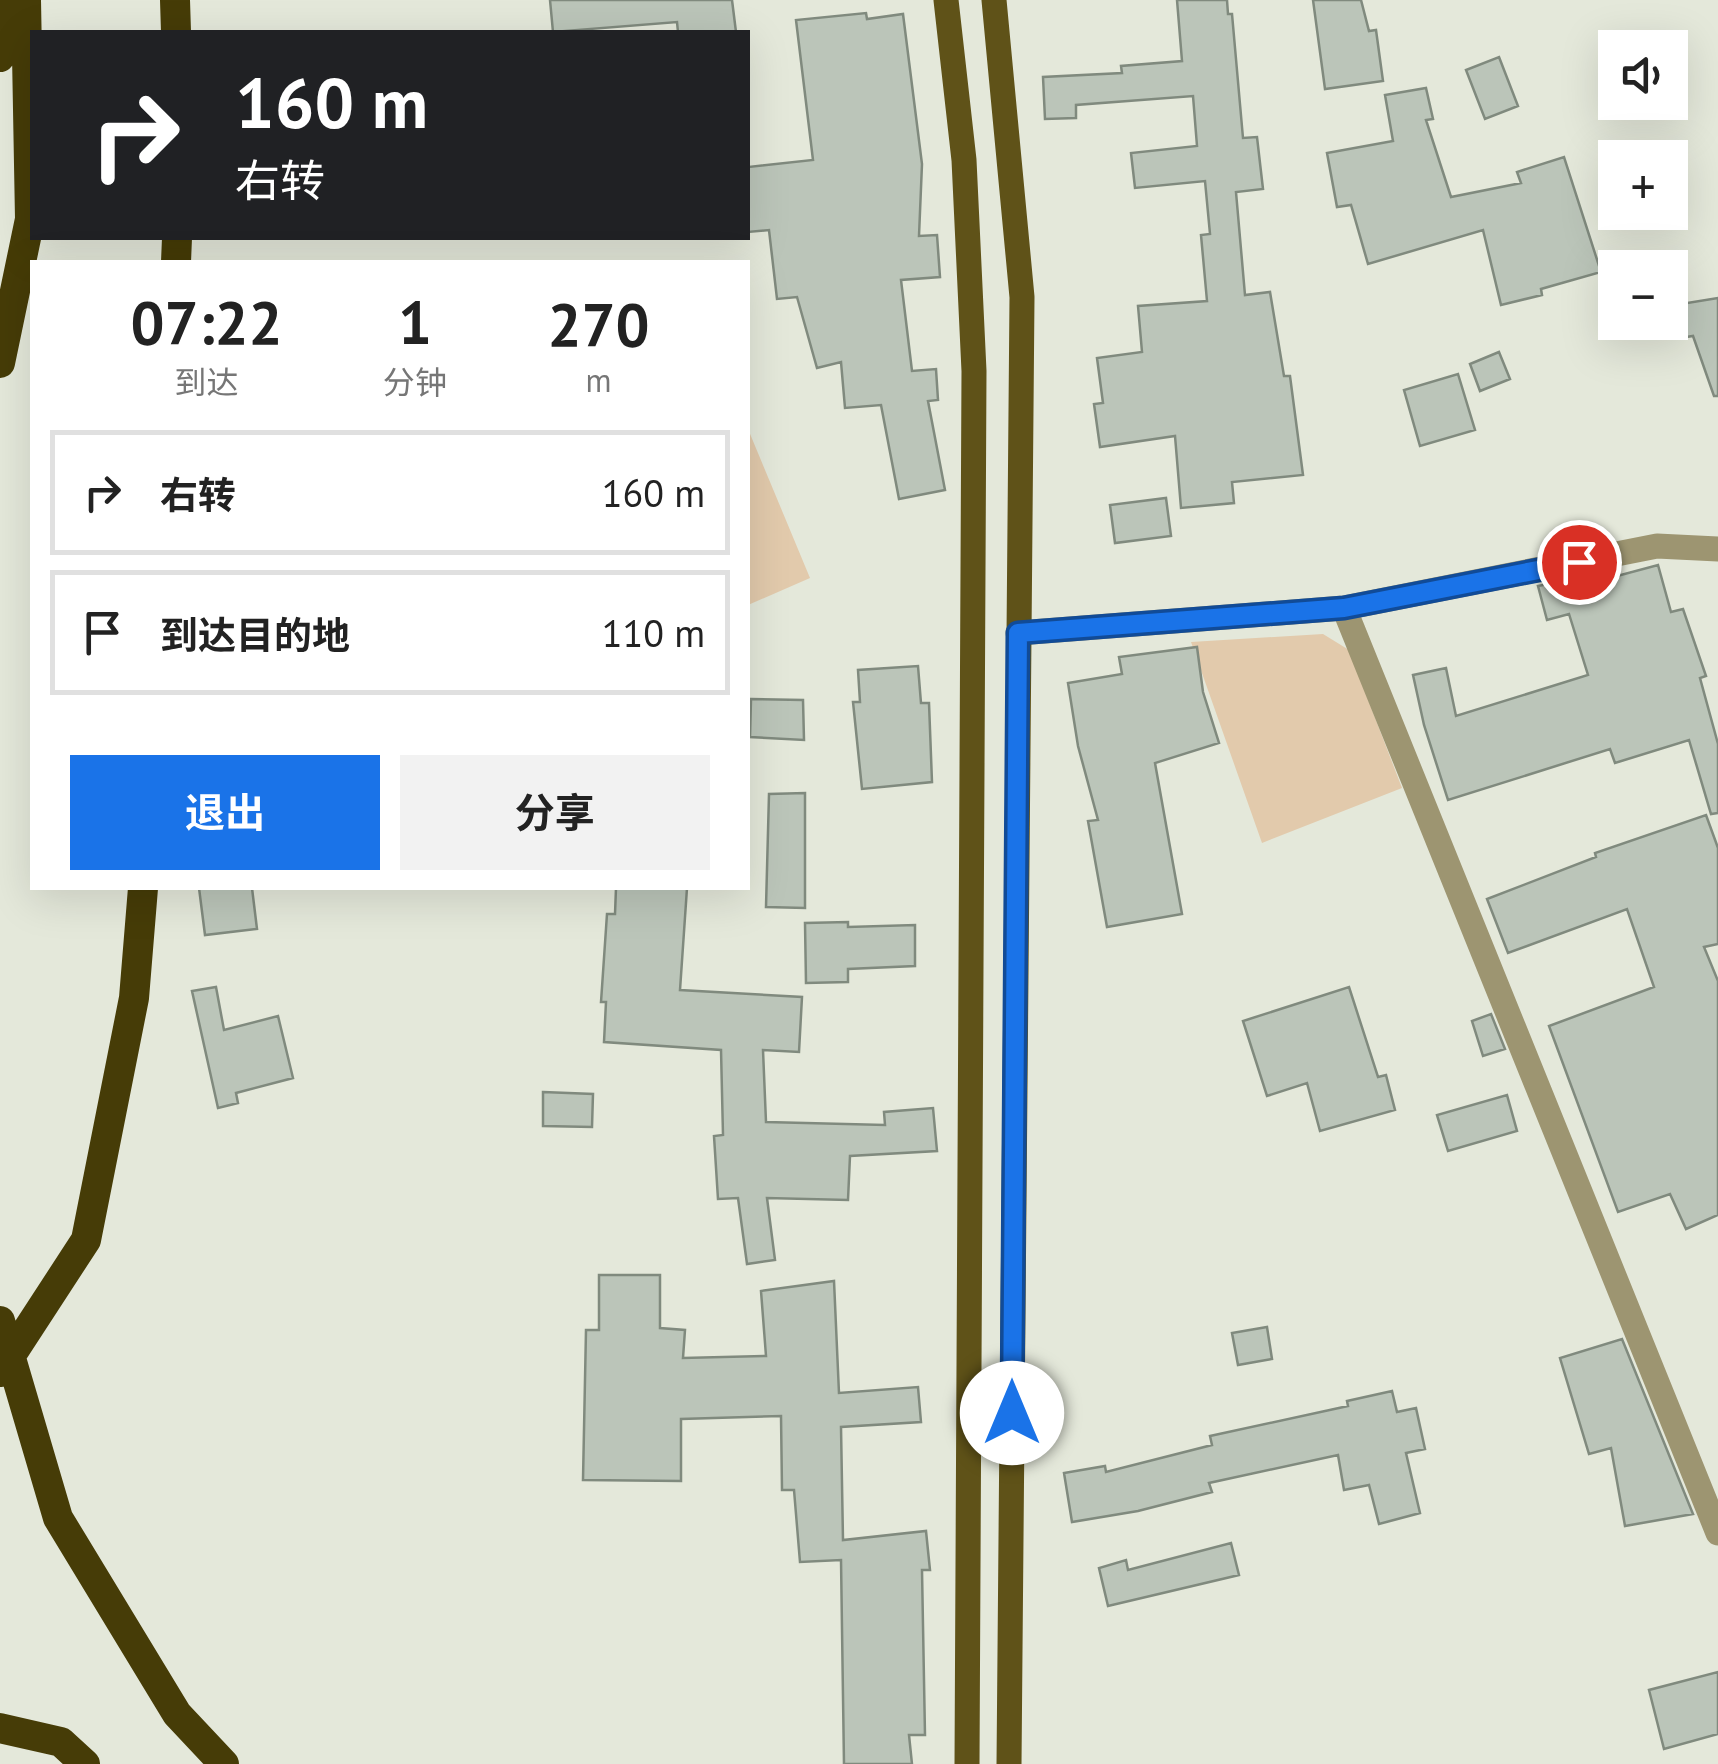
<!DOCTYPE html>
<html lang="zh">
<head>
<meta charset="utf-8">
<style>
	body { margin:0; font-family:"PT Sans","Noto Sans SC",sans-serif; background:#f2f2f2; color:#222; height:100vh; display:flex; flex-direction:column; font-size:38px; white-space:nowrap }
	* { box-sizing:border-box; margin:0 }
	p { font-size:32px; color:#767676 }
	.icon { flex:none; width:55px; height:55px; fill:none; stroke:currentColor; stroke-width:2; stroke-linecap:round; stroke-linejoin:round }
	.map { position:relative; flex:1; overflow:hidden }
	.drawer { position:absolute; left:30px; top:260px; width:720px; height:630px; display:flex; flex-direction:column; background:#fff; border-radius:0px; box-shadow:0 10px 40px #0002 }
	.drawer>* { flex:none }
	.banner { position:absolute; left:30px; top:30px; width:720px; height:210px; border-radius:0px; box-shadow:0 10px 40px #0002; background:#202124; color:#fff; overflow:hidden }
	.tools { position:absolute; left:1598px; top:30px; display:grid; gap:20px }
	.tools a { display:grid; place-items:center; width:90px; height:90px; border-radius:0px; background:#fff; box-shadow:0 10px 40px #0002; font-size:50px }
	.pin { position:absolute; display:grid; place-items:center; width:85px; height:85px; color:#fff; margin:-42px; border:5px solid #fff; border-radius:50%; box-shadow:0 2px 10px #0007 }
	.me { position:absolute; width:110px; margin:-55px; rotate:0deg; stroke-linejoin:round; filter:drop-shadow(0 0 8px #0008) }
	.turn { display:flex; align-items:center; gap:35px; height:210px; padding:0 40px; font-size:45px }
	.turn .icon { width:130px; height:130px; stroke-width:2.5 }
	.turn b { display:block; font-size:70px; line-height:85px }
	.eta { display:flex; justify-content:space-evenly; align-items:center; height:170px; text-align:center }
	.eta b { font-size:60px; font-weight:700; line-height:70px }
	.cta { display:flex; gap:20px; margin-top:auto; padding:20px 40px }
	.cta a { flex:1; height:115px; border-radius:0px; background:#1a73e8; color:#fff; font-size:40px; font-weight:700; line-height:115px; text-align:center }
	.cta a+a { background:#f2f2f2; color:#222 }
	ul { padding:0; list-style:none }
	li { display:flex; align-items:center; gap:30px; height:125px; margin:0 20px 15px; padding:0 20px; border:5px solid #e0e0e0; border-radius:0px }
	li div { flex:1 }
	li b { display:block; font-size:38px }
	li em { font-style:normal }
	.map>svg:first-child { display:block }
</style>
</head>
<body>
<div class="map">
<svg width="1718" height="1764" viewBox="0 0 1718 1764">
	<rect width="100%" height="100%" fill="#e4e8da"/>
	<path fill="#e2caac" d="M748 429 810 578 748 605Z
		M1323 634 1349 650 1402 788 1262 843 1191 642Z"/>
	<path fill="#bbc5b9" stroke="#808a7e" stroke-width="2.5" d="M550 0H732L736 32H678L677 22 553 32Z
		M1177 0H1227L1228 14H1232L1243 138 1257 137 1263 189 1236 192 1245 295 1270 292 1284 376H1290L1303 475 1232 482 1234 503 1181 508 1175 436 1100 447 1094 404 1103 403 1097 358 1142 352 1138 306 1207 301 1201 235 1210 234 1205 181 1135 188 1131 153 1197 146 1193 96 1076 105V118L1045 119 1043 77 1122 73 1121 66 1182 61Z
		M1313 0H1361L1369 31 1376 30 1383 81 1325 89Z
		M866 13 867 19 903 14 922 164 919 236 937 235 940 277 901 280 912 371 936 369 938 400 928 401 945 490 899 499 881 405 845 408 841 362 817 368 797 297 777 299 769 230 748 232V167L813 160 796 20Z
		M1499 57 1518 106 1485 119 1466 70Z
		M1426 88 1433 119 1426 120 1451 197 1521 183 1517 172 1564 157 1601 272 1541 289 1542 295 1501 305 1483 230 1368 264 1351 205 1337 207 1327 153 1393 141 1385 95Z
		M1718 298V396H1714L1693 336 1686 337 1681 304Z
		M1499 352 1510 379 1480 391 1470 364Z
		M1458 374 1475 430 1420 446 1404 390Z
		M1166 498 1171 536 1115 543 1110 505Z
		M1658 565 1671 612 1683 609 1706 676 1700 678 1718 744V813L1711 814 1689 740 1615 763 1610 749 1448 800 1424 725 1413 675 1446 668 1456 716 1588 675 1569 614 1547 620 1538 586 1604 573 1606 579Z
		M1197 647 1203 692 1219 743 1155 763 1182 914 1107 927 1088 821 1098 820 1078 746 1068 683 1122 674 1119 657Z
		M918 666 921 703H929L932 782 862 789 853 702H860L858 670Z
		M751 699 803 700 804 740 750 737Z
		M805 793V908L766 907 769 794Z
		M1706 815 1718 848V944L1704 947 1718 981V1215L1686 1229 1670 1194 1618 1212 1549 1026 1654 987 1627 909 1508 953 1487 899 1596 857 1595 853Z
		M199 888H252L257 929 205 935Z
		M616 888H687L680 990 802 997 799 1052 763 1050 766 1122 885 1125 884 1112 933 1108 937 1151 850 1156 848 1200 767 1198 775 1260 747 1264 738 1198 718 1199 714 1136 723 1135 721 1050 604 1042 606 1002H601L607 914H615Z
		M848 922V927L915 925V966L848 969V982L806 983 805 923Z
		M216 987 224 1030 278 1016 293 1078 236 1093 238 1103 218 1108 192 991Z
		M1349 987 1378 1077 1386 1075 1395 1110 1320 1131 1307 1083 1267 1096 1243 1021Z
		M1491 1014 1505 1049 1483 1056 1472 1021Z
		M543 1092 593 1094 592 1127 543 1126Z
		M1507 1095 1517 1131 1448 1151 1437 1115Z
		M599 1275H660V1328L685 1330 683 1358 766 1356 761 1291 834 1281 839 1393 918 1387 921 1422 841 1427 843 1540 926 1531 930 1570H922L925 1735H909L912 1764H844L841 1560 800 1562 794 1490H782L781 1416 681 1419V1481L583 1480 586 1330H599Z
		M1267 1327 1272 1359 1238 1365 1232 1333Z
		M1622 1339 1693 1514 1625 1526 1611 1448 1589 1454 1560 1358Z
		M1392 1391 1397 1412 1416 1408 1425 1449 1406 1453 1420 1513 1379 1524 1369 1485 1344 1490 1338 1455 1209 1483 1212 1492 1138 1511 1072 1522 1064 1473 1105 1466 1106 1472 1212 1445 1210 1436 1348 1406 1347 1401Z
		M1231 1543 1239 1575 1108 1606 1099 1568 1126 1560 1128 1570Z
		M1718 1672V1734L1664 1749 1649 1690Z"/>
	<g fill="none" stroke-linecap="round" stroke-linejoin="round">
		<path stroke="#9d9571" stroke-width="25" d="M1344 608 1718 1533
			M1018 633 1344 608 1657 546 1718 549"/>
		<path stroke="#5f5218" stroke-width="25" d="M946 0 964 160 974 371 967 1764
			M994 0 1022 297 1009 1764"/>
		<path stroke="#463c07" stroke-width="30" d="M175 0 176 32
			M0 57 6 0
			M176 262 177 238
			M0 363 30 219 26 0
			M0 1321 58 1518 177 1714 224 1764
			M0 1372 86 1240 134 998 143 888
			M0 1728 61 1742 85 1764"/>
	</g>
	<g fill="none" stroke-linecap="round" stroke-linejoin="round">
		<defs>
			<path id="route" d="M1012 1413 1018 633 1344 608 1579 562"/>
		</defs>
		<use href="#route" stroke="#114b97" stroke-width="25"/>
		<use href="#route" stroke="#1a73e8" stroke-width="18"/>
	</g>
</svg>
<div class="tools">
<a><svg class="icon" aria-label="sound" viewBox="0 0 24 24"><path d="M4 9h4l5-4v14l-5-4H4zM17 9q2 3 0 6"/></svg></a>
<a>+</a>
<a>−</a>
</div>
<div class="pin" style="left:1579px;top:562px;background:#d93025"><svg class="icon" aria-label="arrive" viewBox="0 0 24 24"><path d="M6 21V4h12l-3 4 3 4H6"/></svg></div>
<svg class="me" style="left:1012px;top:1413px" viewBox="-20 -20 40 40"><circle r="19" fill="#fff"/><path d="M0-13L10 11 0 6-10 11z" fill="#1a73e8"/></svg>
<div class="banner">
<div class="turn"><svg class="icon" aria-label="right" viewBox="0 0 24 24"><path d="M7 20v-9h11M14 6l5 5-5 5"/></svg><div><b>160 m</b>右转</div></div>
</div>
<section class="drawer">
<div class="eta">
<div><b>07:22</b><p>到达</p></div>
<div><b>1</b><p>分钟</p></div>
<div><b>270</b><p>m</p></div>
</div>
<ul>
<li><svg class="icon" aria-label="right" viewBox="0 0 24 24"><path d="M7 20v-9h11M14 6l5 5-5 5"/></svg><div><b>右转</b></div><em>160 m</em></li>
<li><svg class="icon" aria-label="arrive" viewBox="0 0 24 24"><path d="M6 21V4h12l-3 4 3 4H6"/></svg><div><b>到达目的地</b></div><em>110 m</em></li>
</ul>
<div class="cta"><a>退出</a><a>分享</a></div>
</section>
</div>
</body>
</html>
